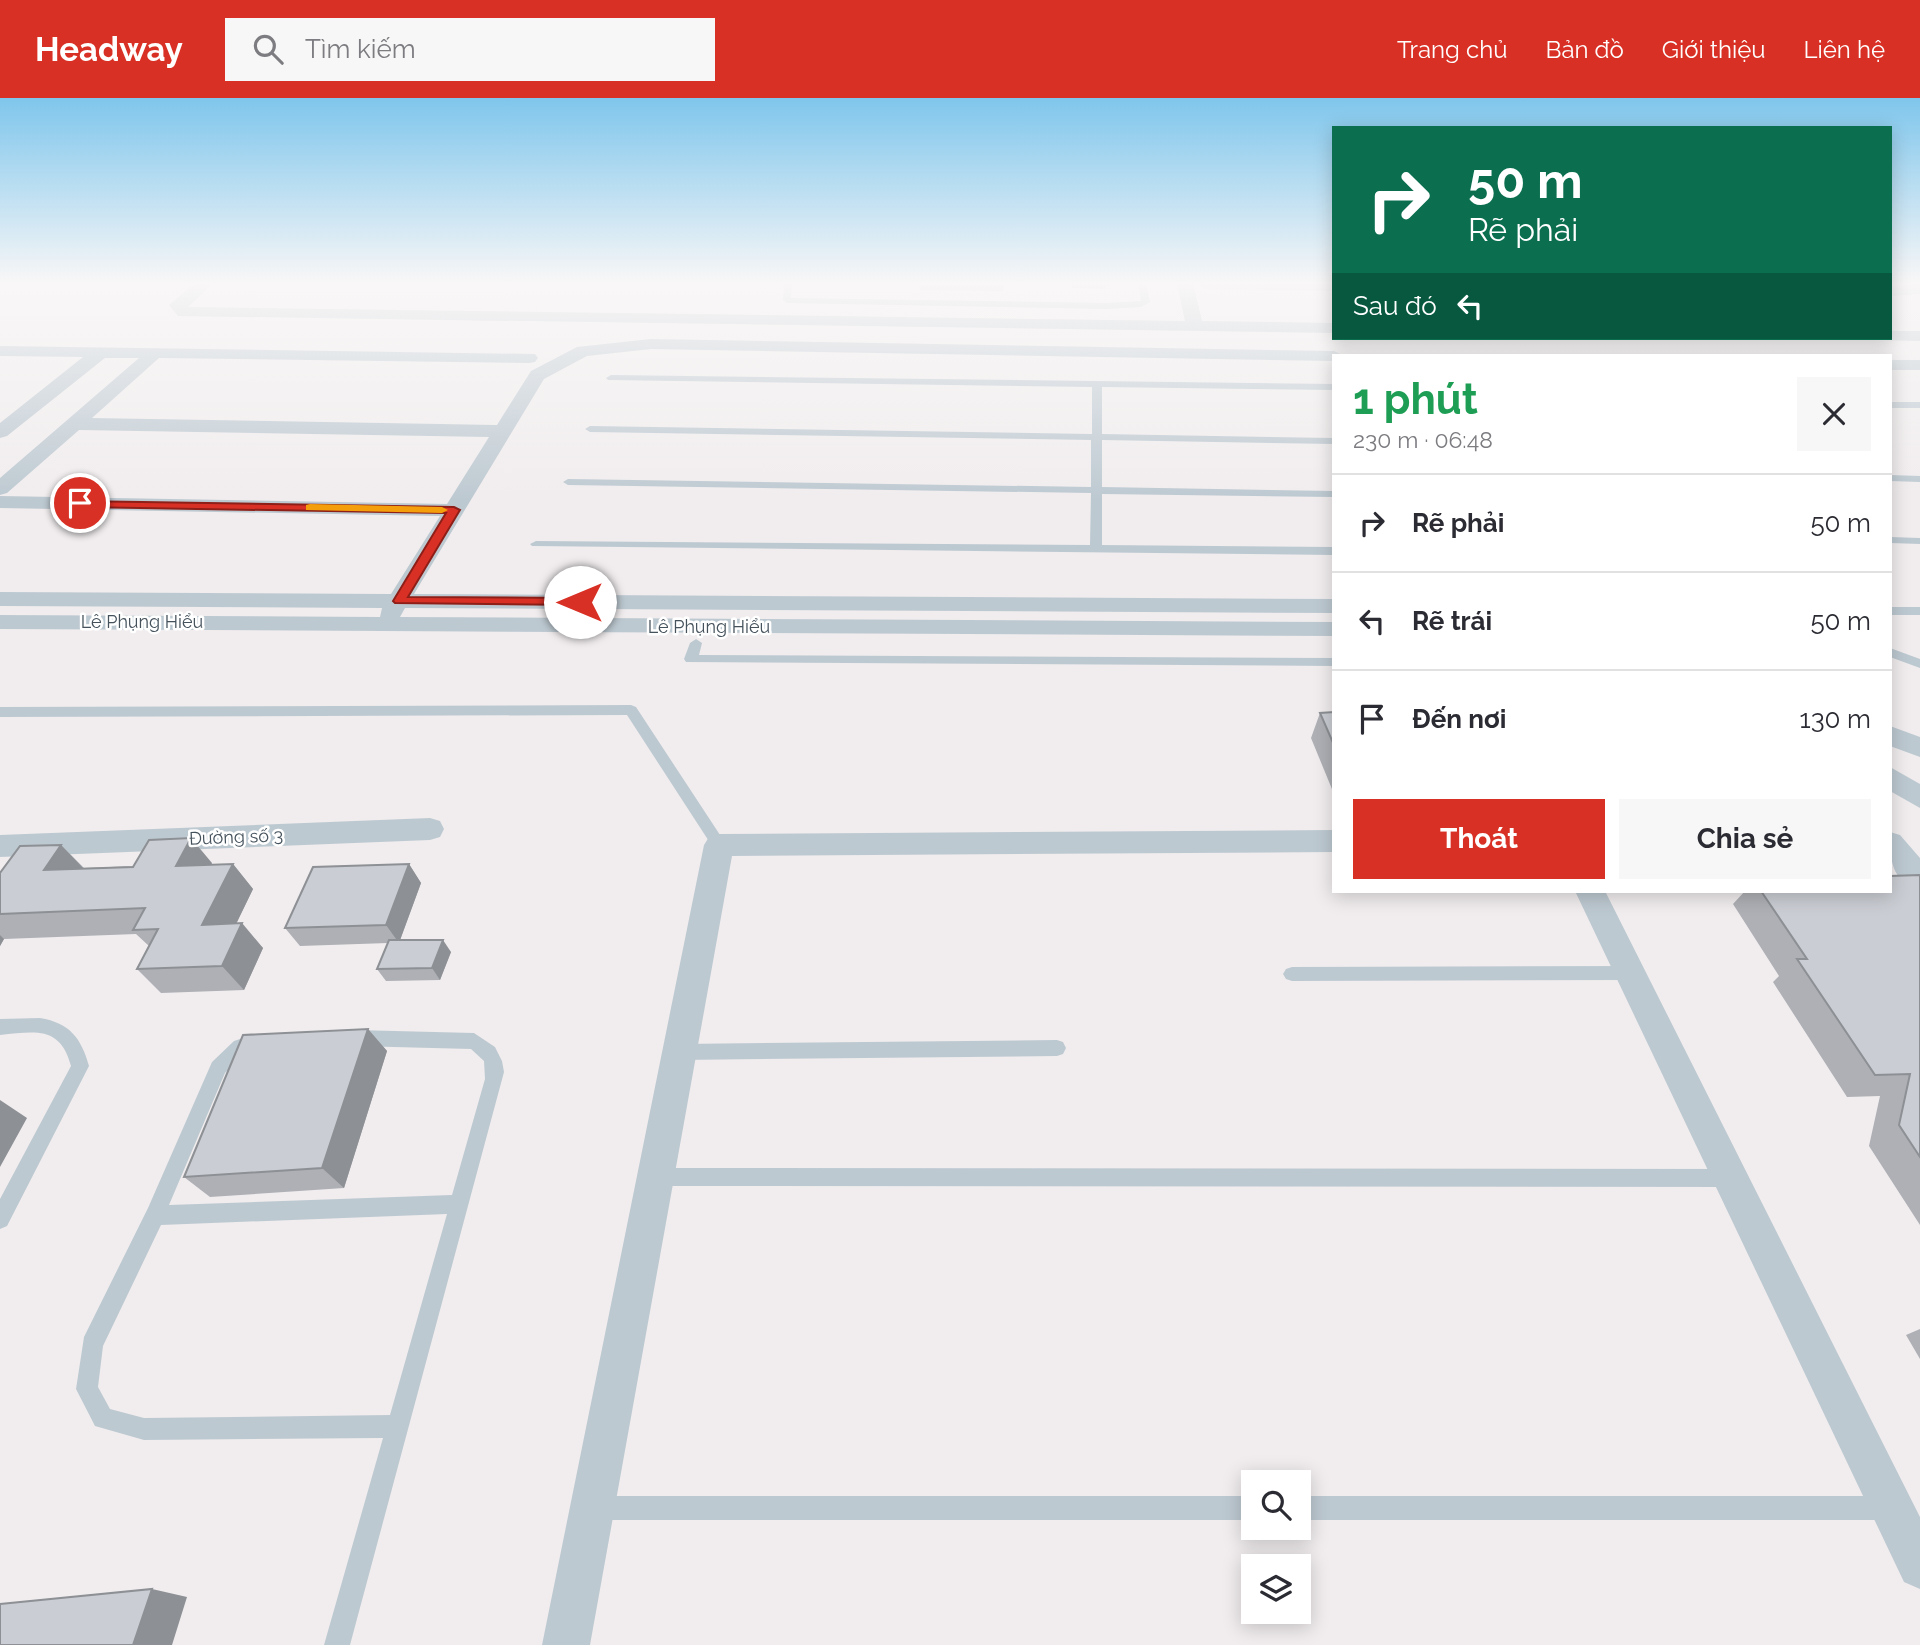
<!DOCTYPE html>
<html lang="vi">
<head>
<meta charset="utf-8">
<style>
	body { margin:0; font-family:Raleway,sans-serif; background:#f7f7f7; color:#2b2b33; height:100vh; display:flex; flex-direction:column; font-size:26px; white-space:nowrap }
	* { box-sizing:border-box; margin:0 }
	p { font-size:23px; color:#7c7c81 }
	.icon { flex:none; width:38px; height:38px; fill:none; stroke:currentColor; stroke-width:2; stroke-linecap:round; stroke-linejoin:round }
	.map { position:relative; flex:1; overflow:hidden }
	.details { position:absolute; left:1332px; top:256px; width:560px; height:539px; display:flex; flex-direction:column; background:#fff; border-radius:0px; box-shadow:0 4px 18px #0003 }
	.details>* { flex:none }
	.top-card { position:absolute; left:1332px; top:28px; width:560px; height:214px; border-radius:0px; box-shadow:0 4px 18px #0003; background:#0b6e4f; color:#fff; overflow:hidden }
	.tools { position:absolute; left:1241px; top:1372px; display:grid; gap:14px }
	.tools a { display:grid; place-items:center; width:70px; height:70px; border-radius:0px; background:#fff; box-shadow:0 4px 18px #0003; font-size:35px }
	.pin { position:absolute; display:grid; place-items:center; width:60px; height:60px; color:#fff; margin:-30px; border:4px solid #fff; border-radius:50%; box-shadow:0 2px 7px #0007 }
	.me { position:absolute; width:77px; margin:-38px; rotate:270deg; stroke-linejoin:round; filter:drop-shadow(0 0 5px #0008) }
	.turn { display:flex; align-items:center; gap:24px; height:147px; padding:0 21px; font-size:32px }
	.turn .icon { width:91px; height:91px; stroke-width:2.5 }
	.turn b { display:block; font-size:49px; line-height:60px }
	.then { display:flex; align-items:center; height:66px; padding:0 21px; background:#0003; gap:14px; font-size:26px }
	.round { display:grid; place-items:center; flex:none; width:74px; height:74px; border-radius:0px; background:#f7f7f7 }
	.summary { display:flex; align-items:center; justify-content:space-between; height:119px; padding:0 21px }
	h1 { font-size:42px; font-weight:700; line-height:52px; color:#1e9e55 }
	.cta { display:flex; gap:14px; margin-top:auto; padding:14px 21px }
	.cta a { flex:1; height:80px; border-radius:0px; background:#d93025; color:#fff; font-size:28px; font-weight:700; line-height:80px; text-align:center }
	.cta a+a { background:#f7f7f7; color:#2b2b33 }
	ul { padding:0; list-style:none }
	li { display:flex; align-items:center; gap:21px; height:98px; padding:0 21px; border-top:2px solid #e1e1e2 }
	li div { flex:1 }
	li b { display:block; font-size:26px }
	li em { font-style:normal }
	header { display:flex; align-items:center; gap:42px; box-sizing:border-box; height:98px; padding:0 35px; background:#d93025; color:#fff }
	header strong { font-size:33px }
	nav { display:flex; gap:38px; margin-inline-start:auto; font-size:24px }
	.search { width:490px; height:63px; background:#f7f7f7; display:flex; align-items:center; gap:18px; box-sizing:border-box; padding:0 24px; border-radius:0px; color:#7c7c81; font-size:26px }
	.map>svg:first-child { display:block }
</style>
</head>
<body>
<header>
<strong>Headway</strong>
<div class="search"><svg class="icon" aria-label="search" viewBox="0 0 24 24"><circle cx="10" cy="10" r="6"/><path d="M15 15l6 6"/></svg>Tìm kiếm</div>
<nav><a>Trang chủ</a><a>Bản đồ</a><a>Giới thiệu</a><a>Liên hệ</a></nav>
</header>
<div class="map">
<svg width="1920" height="1547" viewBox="0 0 1920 1547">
	<rect width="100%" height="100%" fill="#f1edee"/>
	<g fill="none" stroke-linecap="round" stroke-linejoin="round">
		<path fill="#bdc9d1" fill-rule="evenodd" d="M784 186H792L791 200 1106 205 1141 203 1138 186H1146L1150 204 1141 209 1106 211 787 205 783 202Z
			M611 277 1334 286V292L1102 289V336L1334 340V346L1102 342V389L1334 393V399L1102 396V447L1334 449V457L532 448 530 446 536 443 1090 447 1091 395 568 387 563 384 568 381 1091 389V342L590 334 585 331 590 328 1092 336V289L608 282 606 280Z
			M1890 304H1920V310H1890Z
			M1890 377 1920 378V384L1890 383Z
			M1890 439 1920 440V446L1890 445Z
			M1890 509H1920V517H1890Z
			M696 541 702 545 699 557 1334 560V568L686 564 684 561 690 545Z
			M1890 550 1920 561V570L1890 559Z
			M631 607 636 609 724 743 727 747 724 751H714L627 617 0 619V609Z
			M1631 868 1637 870 1640 875 1637 880 1631 882 1292 883 1286 881 1283 876 1286 871 1292 869Z
			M40 920C70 925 81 940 89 968L7 1128 0 1131V1101L71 968C60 927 35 934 0 937V921Z
			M355 932 474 935 495 949 502 963 504 974 350 1547H324L383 1340 144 1342 95 1328 76 1291 84 1239 148 1110 212 964 234 943 252 937 265 939 268 944 265 949 242 957 225 975 169 1107 452 1097 485 981 484 963 471 951 355 948 349 945 346 940 349 935ZM447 1116 390 1317 144 1320 110 1311 98 1289 103 1248 161 1127Z
			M1057 942 1063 944 1066 950 1063 956 1057 958 679 962 673 960 670 954 673 948 679 946Z
			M656 1070 1730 1071 1737 1073 1740 1080 1737 1087 1730 1089 656 1088 649 1086 646 1079 649 1072Z
			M594 1398H1253V1422H594L586 1418 582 1410 586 1402Z
			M1298 1398H1888L1896 1402 1900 1410 1896 1418 1888 1422H1298Z"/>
		<path fill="#bdc9d1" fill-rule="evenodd" d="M194 186H212L188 209 1185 223 1177 186H1193L1202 223 1334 225V235L178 218 169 207Z
			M1198 186H1334V193L1206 191Z
			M1920 186V196L1890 198V188Z
			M1890 233H1920V243L1884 242 1890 240Z
			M651 241 1334 253 1342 257H1334V263L651 251 587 258 544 281 414 496 1334 501V515L405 510 400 519 1334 524V538L0 531V517L380 519 382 510 0 508V494L391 496 440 418 0 410V398L447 406 489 339 79 332 7 395 0 397V380L139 260H105L7 338 0 340V325L83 259 0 258V248L535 256 538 260 535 264 529 265 159 260 92 320 497 327 531 273 577 249Z
			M1890 262H1920V272H1890Z
			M1890 628 1920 639V659L1890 648Z
			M1890 669 1920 686V710L1890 693Z
			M430 720 440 723 444 731 440 739 430 742 0 759V737Z
			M1334 732V754L732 758 590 1547H542L704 747 709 739 719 736Z
			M1890 734 1900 737 1920 760V793C1890 783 1890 760 1890 734Z
			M1575 793H1605L1920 1419V1491L1904 1484Z"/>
	</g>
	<path fill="#aeb0b5" d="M919 186H1004L1003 193 920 192Z
		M1070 186H1110V188H1106L1105 191 1072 190 1071 186Z
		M1334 614V696L1311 640 1320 615Z
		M61 747 84 770 212 765 211 767 233 766 253 791 236 826 263 850 244 892 161 895 137 871 149 848 136 836 4 841 0 848V775Z
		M409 766 421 785 400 842 451 854 440 882 386 883 377 871 388 845 300 848 285 830Z
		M1920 777V1127L1869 1048 1880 998 1847 999 1773 884 1779 878 1733 806 1745 793H1890Z
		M368 931 387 953 344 1090 210 1099 184 1079Z
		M1920 1231V1261L1906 1237Z"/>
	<path fill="#8d9094" d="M191 740 212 765 197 793 176 768Z
		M61 747 85 772H44Z
		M233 766 253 791 224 851 202 827Z
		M409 766 421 785 399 845 386 827Z
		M242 825 263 850 244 892 222 868Z
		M0 837 4 841 0 848Z
		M443 842 451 854 440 882 432 870Z
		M368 931 387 953 344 1090 322 1070Z
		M0 1002 27 1020 0 1069Z
		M152 1491 187 1499 172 1547H133Z"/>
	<path fill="#cacdd3" stroke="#8d9094" stroke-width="2" d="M1334 614V647L1320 615Z
		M191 740 176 768 233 766 202 827 242 825 222 868 137 871 158 831 133 832 145 810 0 816V775L20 748 61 747 44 772 133 769 149 742Z
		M409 766 386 827 285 830 313 769Z
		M1920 777V1059L1899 1027 1910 976 1875 977 1797 861H1807L1761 793H1890V778Z
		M389 842H443L432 870 377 871Z
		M368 931 322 1070 184 1079 243 937Z
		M152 1491 133 1547H0V1506Z"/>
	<linearGradient id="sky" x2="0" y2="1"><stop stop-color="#7fc6ec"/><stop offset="0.46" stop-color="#f9f7f7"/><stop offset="1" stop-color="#f9f7f7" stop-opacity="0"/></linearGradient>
	<rect width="1920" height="402" fill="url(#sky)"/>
	<path fill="#d93025" stroke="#8d1f18" stroke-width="2" d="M76 403 454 409 460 412 408 499 580 500 586 504 580 507 395 505 393 503 446 415 80 409 76 408Z"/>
	<path fill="#f59e0b" d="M310 406 442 409 448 412 442 415 306 412V407Z"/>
	<g text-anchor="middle" stroke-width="5" stroke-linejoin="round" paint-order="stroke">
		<g font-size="18" fill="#45525c" stroke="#fff">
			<text x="142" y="530">Lê Phụng Hiểu</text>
			<text x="709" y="535">Lê Phụng Hiểu</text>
			<text transform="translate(236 739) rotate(-2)" y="6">Đường số 3</text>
		</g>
	</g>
</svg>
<div class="tools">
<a><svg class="icon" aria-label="search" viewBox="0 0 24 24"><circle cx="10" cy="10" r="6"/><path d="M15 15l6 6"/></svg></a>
<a><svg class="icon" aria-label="layers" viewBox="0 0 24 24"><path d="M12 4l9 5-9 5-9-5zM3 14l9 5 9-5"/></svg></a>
</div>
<div class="pin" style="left:80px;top:405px;background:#d93025"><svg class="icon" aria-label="arrive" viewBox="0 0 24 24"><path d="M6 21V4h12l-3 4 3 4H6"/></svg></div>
<svg class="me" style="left:580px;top:504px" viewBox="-20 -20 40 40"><circle r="19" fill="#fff"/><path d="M0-13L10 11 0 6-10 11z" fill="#d93025"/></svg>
<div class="top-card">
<div class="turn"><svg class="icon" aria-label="right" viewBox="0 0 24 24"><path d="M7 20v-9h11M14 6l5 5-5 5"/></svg><div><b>50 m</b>Rẽ phải</div></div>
<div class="then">Sau đó<svg class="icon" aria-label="left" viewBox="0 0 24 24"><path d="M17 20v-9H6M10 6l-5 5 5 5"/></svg></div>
</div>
<section class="details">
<div class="summary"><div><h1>1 phút</h1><p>230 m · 06:48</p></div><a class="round"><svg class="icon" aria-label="close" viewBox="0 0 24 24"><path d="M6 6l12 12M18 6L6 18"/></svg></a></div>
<ul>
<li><svg class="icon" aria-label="right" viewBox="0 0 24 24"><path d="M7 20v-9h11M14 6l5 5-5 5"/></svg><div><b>Rẽ phải</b></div><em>50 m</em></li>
<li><svg class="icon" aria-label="left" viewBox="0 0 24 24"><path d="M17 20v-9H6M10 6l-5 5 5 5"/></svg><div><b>Rẽ trái</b></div><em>50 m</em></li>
<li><svg class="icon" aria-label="arrive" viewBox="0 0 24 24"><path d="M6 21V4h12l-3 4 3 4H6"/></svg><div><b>Đến nơi</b></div><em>130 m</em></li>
</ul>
<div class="cta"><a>Thoát</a><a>Chia sẻ</a></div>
</section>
</div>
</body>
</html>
